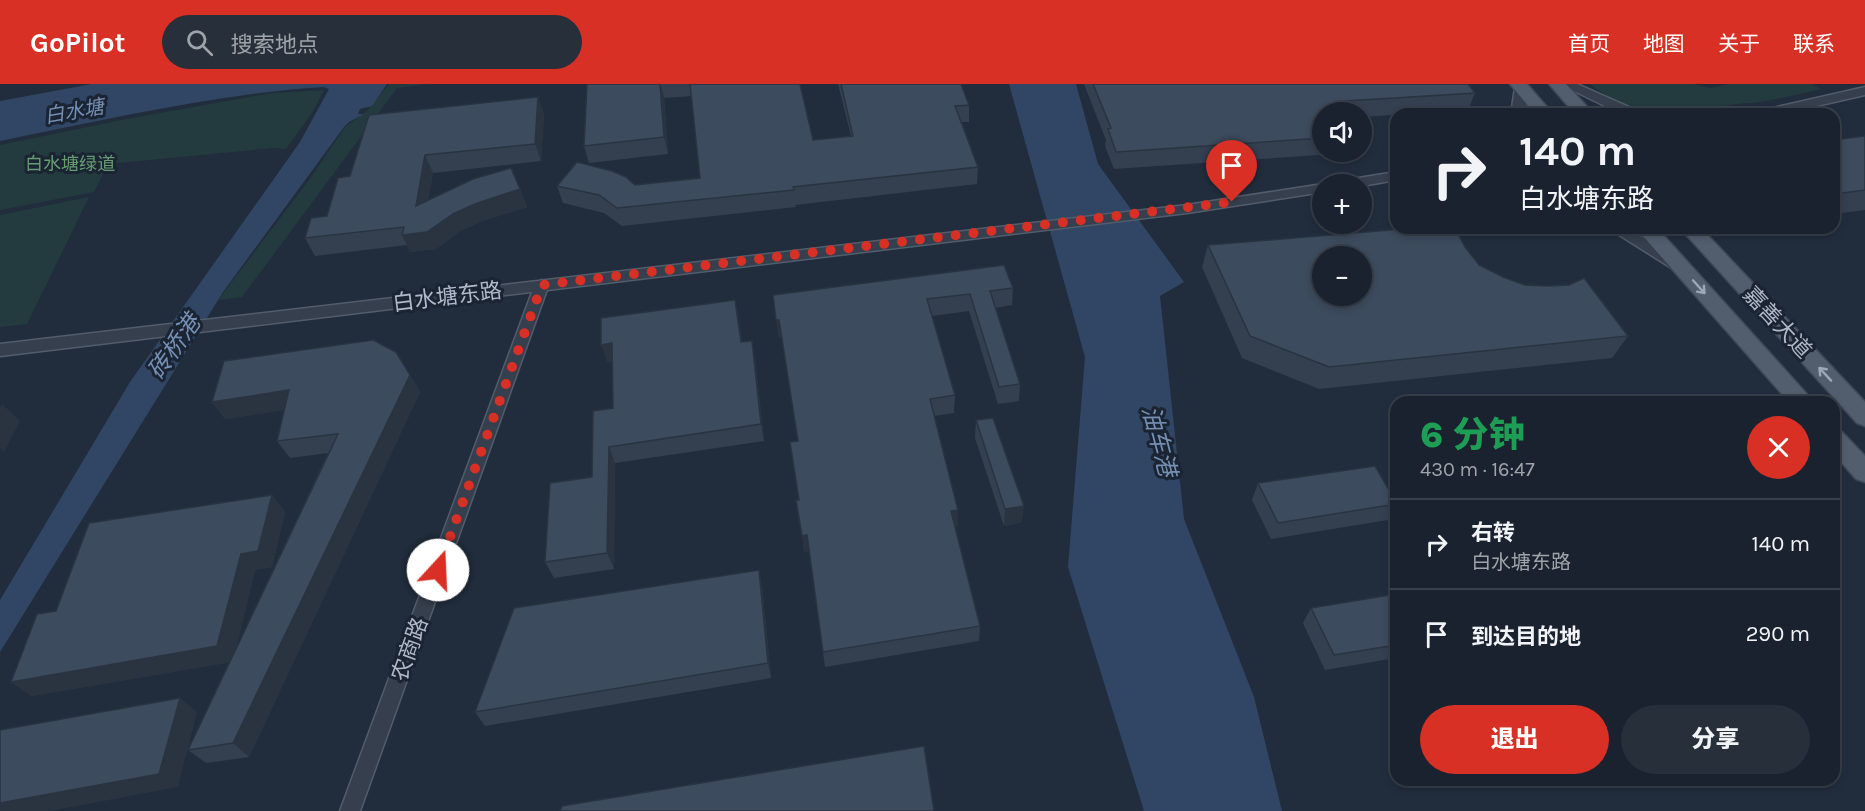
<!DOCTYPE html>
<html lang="zh">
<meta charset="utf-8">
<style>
body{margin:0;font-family:Karla,"Noto Sans SC",sans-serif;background:#262f3a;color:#f1f3f6;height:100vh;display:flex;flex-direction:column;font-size:22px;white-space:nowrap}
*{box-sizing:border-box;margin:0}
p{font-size:20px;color:#9fa4aa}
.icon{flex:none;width:33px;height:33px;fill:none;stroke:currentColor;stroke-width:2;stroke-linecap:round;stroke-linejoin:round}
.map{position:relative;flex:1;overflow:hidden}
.panel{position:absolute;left:1390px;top:312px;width:450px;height:390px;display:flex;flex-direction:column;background:#19222e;border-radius:18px;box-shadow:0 3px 9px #0003,0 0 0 2px #373f4a}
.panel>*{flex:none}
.banner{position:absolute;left:1390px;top:24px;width:450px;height:126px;border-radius:18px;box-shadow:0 3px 9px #0003,0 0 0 2px #373f4a;background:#19222e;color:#f1f3f6;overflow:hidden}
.fabs{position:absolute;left:1312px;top:18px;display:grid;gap:12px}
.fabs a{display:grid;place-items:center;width:60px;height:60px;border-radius:50%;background:#19222e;box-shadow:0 3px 9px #0003,0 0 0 2px #373f4a;font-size:30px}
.pin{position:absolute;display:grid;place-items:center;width:51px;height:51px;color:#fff;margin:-62px -26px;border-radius:50% 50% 50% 0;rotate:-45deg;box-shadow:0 0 6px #0007}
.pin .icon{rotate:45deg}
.me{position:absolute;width:66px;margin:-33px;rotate:20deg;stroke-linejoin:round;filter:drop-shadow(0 0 4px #0008)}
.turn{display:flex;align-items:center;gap:21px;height:126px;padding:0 30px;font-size:27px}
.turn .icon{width:78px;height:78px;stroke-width:2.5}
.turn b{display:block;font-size:42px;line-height:51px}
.round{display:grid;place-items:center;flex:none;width:63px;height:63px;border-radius:32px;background:#262f3a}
.overview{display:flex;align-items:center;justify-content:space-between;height:102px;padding:0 30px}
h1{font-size:36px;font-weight:800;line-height:45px;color:#1e9e55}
.cta{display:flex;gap:12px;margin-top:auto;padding:12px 30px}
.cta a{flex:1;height:69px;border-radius:36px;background:#d93025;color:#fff;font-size:24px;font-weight:800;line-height:69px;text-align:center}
.cta a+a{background:#262f3a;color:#f1f3f6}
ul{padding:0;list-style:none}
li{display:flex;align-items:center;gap:18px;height:90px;padding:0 30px;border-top:2px solid #373f4a}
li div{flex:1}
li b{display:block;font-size:22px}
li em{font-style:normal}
header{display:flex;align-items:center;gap:36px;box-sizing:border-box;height:84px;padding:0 30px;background:#d93025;color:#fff}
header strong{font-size:28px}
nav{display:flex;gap:33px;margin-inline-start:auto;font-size:21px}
.search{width:420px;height:54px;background:#262f3a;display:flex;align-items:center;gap:15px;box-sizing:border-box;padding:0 21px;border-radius:33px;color:#9fa4aa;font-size:22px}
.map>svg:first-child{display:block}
</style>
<header>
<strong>GoPilot</strong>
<div class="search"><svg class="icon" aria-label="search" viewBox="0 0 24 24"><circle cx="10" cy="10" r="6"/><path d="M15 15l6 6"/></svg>搜索地点</div>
<nav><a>首页</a><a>地图</a><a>关于</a><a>联系</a></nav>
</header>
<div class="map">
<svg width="1865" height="727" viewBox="0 0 1865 727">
<rect width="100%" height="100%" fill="#212d3d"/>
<path fill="#233b3e" d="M389,0H428L397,4L242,213L218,216L309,96L345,43L368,26Z
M1590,0H1694L1710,4L1729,0H1812L1821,5C1804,9 1788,13 1771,16C1758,19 1744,19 1730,21C1674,30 1639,38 1590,0Z
M324,6L312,29L286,65L273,64L108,80L94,108L0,126V61L127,35L272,9Z
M89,113L27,240L0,243V131Z"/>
<path fill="#314664" d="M92,0H387L372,22L360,25L358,30H364L349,38L344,43L223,208L0,568V516L130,298L300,58L329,5L323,3C216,10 105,36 0,57V17Z
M1009,0H1076L1098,80L1184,198L1160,212L1184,435L1254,613L1282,727H1144L1068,483L1085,273Z"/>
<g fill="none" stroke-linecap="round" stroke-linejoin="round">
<defs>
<path id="minor" d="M542,196L549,200L360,727H340L535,200Z"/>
<path id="tertiary" d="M1521,0L1527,4L1525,30H1511L1515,4Z
M1560,0H1577L1645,30L1619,29Z
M1865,3V11L1781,30H1757L1759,27Z
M1396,88V96L1362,102L1339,100L1346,96Z
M1323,100H1326H1323V108L1187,129L0,272V260L1187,121Z
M1608,144H1626L1683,177L1686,181L1683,185H1673Z"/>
<path id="primary" d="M1510,0H1527L1553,30H1535Z
M1549,0H1566L1594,30H1575Z
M1636,144H1657L1814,318H1789Z
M1680,144H1701L1865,318V342L1857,339Z
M1834,345L1842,348L1865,372V398L1856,395L1834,370Z"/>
</defs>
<use href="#minor" stroke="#535c6b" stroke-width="3"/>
<use href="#tertiary" stroke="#535c6b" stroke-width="3"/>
<use href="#primary" stroke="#3e4856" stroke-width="3"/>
<use href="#minor" fill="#353f4d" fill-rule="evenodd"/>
<use href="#tertiary" fill="#353f4d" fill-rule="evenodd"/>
<use href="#primary" fill="#525e6d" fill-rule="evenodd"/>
</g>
<path fill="#344050" d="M587,0H802H800L813,56L851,52L838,0H961L969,21V38H962L978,83L977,100L795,121L796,123L622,142L604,129L563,119L557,102L635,101L700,94L692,12L664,14L668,70L589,79L584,62Z
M1084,0H1468L1475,9L1468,26L1362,33V28H1323V68H1362V42L1368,51L1362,68L1114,85L1105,62L1106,56Z
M538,13L544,30L541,77L433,89L428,116L520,105L527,123L482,137L460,147L436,165L410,168L407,161L315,172L305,154L327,132L350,92Z
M1865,52V126L1834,130V56Z
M1208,161L1465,163L1479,181L1503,193L1628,252L1612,274L1319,305L1242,274L1202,183Z
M1013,204L1012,221L995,224L1020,300L1019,317L998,320L969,227L932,232L955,311L954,329L934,332L958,426V442L955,443L980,542L979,557L825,583L809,467L804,468L799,416L798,357L782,253L779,254L773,211Z
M735,216L742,258L755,274L764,357L615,379L614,485L554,494L545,478L592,393L613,324V277L607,278Z
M410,291L420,308L249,673L206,679L188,666L229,578L32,612L11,598L56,527L272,411L285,428L272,483L255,486L236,564L328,369L290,374L277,357L284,326L225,335L212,318Z
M976,336L1022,438L1004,442L975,354Z
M1258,399L1396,418V422L1388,436L1271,455L1252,416Z
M762,502L771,594L485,642L475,628Z
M1396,510V574L1325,586L1303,539L1311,524Z"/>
<path fill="#2a3441" d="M661,0L664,14L668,70L664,53Z
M538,13L544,30L541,77L535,60Z
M425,71L433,89L424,139L416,122Z
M520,105L527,123L482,137L460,147L436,165L410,168L402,151L475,120Z
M735,216L739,234L744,276L741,258Z
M776,236H779L782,253L779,254Z
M752,257L755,274L764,357L761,340Z
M612,259L618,276L607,278L601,261Z
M410,291L420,308L249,673L233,659Z
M289,306L301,324L225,335L212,318Z
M2,320L20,337L4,368L0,364V324Z
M609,363L615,379L614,485L607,469Z
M272,411L285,428L272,483L255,486L233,578L32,612L11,598L241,470Z
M1024,422L1022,438L1004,442L1005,425Z
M958,426V442L951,443V427Z
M807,451L810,467L804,468L802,452Z
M759,486L762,502L771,594L768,579Z
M180,614L197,628L178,703L50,727H0V719Z"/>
<path fill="#3c4b5d" stroke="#2a3441" stroke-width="1.5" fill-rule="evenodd" d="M587,0H660L664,53L584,62Z
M690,0H800L813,56L853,52L841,0H961L969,21L955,22L978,83L793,103L794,106L617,124L599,111L557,102L577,78L612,87L626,93L635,101L700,94Z
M1093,0H1468L1475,9L1346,17L1353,28H1323V54L1116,68L1108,45L1111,44Z
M538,13L535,60L425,71L416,122L473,95L511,84L520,105L475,120L453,130L427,148L402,151L404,143L305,154L311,134L327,132L338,94L350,92L369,31Z
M1362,42L1368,51H1362Z
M1865,52V106L1843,109L1834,103V56Z
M1414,144H1455L1465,163L1479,181L1503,193L1525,201L1548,202L1569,201L1584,194L1628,252L1329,283L1250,252L1208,161ZM1323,172H1362V212H1323Z
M1004,181L1013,204L990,207L1020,300L999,303L970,210L927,215L955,311L930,315L958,426L951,427L980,542L823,568L807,451L802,452L796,416H799L790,358L798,357L779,236H776L773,211Z
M735,216L741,258L752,257L761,340L609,363L607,469L545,478L550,399L592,393L593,327L613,324L612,259L601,261V234Z
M373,256L396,268L410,291L233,659L188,666L338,350L277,357L289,306L212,318L224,277Z
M993,334L1024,422L1005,425L976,336Z
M1375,382L1396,418V420L1278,439L1258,399Z
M272,411L258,467L241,470L217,562L11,598L37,530L56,527L89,439Z
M759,486L768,579L475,628L514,524Z
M1396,510V561L1334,571L1311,524Z
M180,614L159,690L0,719V646Z
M924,662L934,727H560L562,722Z"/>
<defs><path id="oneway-shaft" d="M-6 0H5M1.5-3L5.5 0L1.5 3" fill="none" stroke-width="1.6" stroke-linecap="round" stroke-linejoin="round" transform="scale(1.5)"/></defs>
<g stroke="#9da7b7">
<use href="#oneway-shaft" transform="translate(1699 203) rotate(48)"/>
<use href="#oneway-shaft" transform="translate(1825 290) rotate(-133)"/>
</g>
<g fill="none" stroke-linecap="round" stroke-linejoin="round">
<path stroke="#d93025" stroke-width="10" stroke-dasharray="0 18" d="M438,486L542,201L1232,118"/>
</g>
<g text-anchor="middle" stroke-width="6" stroke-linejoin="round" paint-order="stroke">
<g font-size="18" fill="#659c72" stroke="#1a2432">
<text x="70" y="86">白水塘绿道</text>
</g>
<g font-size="20" font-style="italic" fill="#758fb3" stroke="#1a2432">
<text transform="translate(74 27) rotate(-10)" y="7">白水塘</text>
</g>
<g font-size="22" fill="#b0b9c9" stroke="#1a2432">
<text transform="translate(447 212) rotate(-7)" y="8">白水塘东路</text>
<text transform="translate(1778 238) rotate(47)" y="8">嘉善大道</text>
<text transform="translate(409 565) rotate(-70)" y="8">农商路</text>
</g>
<g font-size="24" font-style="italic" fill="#758fb3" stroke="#1a2432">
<text transform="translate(174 263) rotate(-55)" y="8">砖桥港</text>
<text transform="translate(1159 357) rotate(75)" y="8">油车港</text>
</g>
</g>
</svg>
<div class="fabs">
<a><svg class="icon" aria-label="sound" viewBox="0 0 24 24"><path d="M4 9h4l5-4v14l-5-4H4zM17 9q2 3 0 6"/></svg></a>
<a>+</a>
<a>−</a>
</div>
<div class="pin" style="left:1232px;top:118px;background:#d93025"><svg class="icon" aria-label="arrive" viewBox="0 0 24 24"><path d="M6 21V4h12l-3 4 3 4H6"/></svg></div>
<svg class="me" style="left:438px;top:486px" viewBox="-20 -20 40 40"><circle r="19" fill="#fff"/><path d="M0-13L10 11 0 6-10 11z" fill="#d93025"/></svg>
<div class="banner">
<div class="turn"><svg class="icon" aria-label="right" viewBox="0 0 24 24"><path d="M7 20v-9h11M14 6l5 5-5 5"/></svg><div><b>140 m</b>白水塘东路</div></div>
</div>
<section class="panel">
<div class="overview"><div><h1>6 分钟</h1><p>430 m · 16:47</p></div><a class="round" style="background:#d93025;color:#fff"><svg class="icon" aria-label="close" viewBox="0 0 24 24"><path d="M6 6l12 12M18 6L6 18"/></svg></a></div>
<ul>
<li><svg class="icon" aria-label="right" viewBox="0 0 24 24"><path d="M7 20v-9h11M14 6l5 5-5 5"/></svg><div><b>右转</b><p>白水塘东路</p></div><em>140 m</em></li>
<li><svg class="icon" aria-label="arrive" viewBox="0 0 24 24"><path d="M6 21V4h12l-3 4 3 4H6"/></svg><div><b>到达目的地</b></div><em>290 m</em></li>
</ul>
<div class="cta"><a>退出</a><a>分享</a></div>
</section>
</div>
